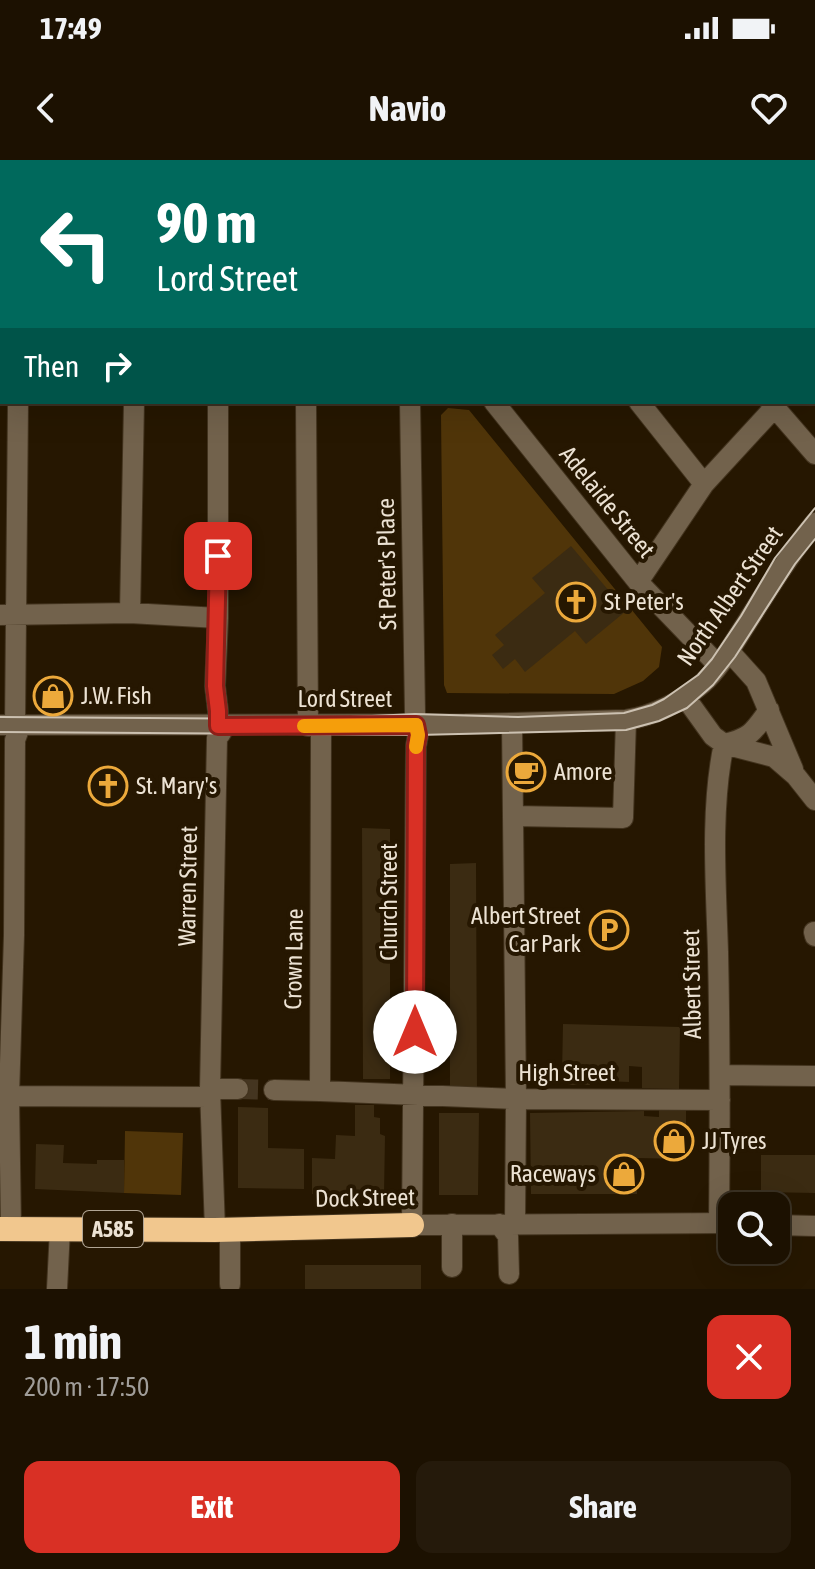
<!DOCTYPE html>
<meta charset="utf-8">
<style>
body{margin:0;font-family:"Asap Condensed",sans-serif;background:#251a0b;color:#f1f3f6;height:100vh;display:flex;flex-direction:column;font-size:30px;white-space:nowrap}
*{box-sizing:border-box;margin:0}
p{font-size:26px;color:#a09d99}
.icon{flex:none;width:44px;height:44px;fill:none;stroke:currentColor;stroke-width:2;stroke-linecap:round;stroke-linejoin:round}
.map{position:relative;height:1129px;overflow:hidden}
.details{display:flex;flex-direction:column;background:#1c1101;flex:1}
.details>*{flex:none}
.banner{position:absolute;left:0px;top:0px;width:816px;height:244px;box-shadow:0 8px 32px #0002,0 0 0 2px #3a3123;background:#00695c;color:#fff;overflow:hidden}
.tools{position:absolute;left:718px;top:1032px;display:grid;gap:16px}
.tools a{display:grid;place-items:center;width:72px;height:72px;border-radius:16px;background:#1c1101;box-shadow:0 8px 32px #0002,0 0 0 2px #3a3123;font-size:40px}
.pin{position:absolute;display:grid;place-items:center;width:68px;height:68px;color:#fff;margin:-34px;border-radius:16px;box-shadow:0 4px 12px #0006}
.me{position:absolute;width:88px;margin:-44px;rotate:0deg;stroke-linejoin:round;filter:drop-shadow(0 0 6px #0008)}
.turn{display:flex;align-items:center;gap:28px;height:168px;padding:0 24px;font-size:36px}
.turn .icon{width:104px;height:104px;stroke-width:2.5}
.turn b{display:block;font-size:56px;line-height:68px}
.then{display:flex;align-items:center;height:76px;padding:0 24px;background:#0003;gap:16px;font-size:30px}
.round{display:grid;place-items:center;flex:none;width:84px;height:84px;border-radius:16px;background:#251a0b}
.overview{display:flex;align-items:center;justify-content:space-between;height:136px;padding:0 24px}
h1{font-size:48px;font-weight:700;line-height:60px}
.cta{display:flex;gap:16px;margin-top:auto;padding:16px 24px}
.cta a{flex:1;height:92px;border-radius:16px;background:#d93025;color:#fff;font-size:32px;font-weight:700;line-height:92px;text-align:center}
.cta a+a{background:#251a0b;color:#f1f3f6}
.status{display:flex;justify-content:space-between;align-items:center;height:56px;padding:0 40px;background:#1c1101;direction:ltr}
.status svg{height:22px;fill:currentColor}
header{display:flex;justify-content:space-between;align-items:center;height:104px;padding:0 24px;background:#1c1101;font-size:36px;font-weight:700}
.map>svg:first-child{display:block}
</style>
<div class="status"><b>17:49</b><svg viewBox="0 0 49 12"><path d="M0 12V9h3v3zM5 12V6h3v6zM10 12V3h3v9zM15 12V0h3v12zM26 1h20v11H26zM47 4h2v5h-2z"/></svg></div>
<header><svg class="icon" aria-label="back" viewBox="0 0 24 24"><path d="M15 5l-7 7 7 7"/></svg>Navio<svg class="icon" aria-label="heart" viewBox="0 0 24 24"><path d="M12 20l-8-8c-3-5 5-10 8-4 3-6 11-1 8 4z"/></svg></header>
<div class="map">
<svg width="815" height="1129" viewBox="0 0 815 1129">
<rect width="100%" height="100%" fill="#261701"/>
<path fill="#503509" d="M448,248L469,250L662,487L659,507L643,521L614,534L447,533L444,525L441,255Z
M125,971L183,973L181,1035L124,1033Z"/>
<path fill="#3b2b12" d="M571,386L626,451L586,484L575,471L525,512L515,499L503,509L492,495L504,485L495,475L545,433L532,418Z
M362,668L390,669V919H363Z
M476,703L477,929H450V704Z
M563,864L680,867L679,929L642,928V907L629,906V922L604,921L605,906H591L590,925H568V915L562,914Z
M355,945H374V957L380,958V974L385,976L384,1035L312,1034V998L335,999L336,975L355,976Z
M238,947L268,948V988L304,989V1029L238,1028Z
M659,950H686V999L637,998V1034H531L530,953L644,951V956L659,957Z
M439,953H479L478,1035H439Z
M36,984L64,985L63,1003L97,1004V1000H124V1033L35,1029Z
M761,995H815V1033L761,1032Z
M305,1105H421V1129H305Z"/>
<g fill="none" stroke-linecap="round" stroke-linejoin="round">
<path stroke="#443520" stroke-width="20" stroke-dasharray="20 10" stroke-linecap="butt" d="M238,929L274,930"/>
<defs>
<path id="minor" d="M218,0V2
M295,0L297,2
M494,0L496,2
M579,0L580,2
M20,2V0
M138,2V0
M317,2L320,0
M700,2L701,0
M814,28L815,27
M814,102L815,101
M814,190L815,189
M306,242L308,566
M410,242L415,554L418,575L416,586L412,1065L732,1063
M494,242L638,422L718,505
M639,242L704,324
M770,242L815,294
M638,422L704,324L774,248
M130,453L134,242
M0,455L130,453L218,458
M729,491L756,521L793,609
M685,537L713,576L724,584L774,597L796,616L815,640
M512,563L516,939L515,1064
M0,565L465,564L626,560C653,556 681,542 702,524C720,508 733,484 746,464C768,429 789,395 815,363
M317,566L321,574L320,931L516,939L720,940
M724,584C751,578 754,571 769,550
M514,656L623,658L626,560
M814,772L815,776
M721,915L815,916
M210,929H238
M274,930L320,931
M0,936L211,937
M719,1063C720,972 720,883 718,792C716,727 710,648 724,584
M499,1064L508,1076L509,1114
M776,1065L815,1066
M11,1069L9,936L14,775L15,580L18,572L15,566L18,242
M215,1070L210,929L217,578L221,573L218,566V551L215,526L218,458V242
M452,1107V1064
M230,1124V1070
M57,1129L60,1069"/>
<path id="highway" d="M0,1069L215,1070L412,1065"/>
</defs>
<use href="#minor" stroke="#42331e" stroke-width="22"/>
<use href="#highway" stroke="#42331e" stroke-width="26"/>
<use href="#minor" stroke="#72624c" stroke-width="20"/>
<use href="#highway" stroke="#f1c78e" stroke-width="24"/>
<path stroke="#ccc1b1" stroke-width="2" d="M0,557L307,559L415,554L518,557L624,553L652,545L664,539L698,515L712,499L741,456L775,398L815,348
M0,572L418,575L626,570L659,561L687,548L713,525L735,497L795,404L815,379"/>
</g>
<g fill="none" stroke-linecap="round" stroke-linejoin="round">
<defs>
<path id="route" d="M218,396L215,526L218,551V566L416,565L418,575L416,586L415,872"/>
</defs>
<use href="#route" stroke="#8d1f18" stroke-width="20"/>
<use href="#route" stroke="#d93025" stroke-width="14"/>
<path stroke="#f59e0b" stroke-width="14" d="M304,566L416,565L418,575L416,587"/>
</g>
<defs>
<symbol id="church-ring" viewBox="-11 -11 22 22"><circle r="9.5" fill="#261701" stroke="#eca93b" stroke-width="1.5"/><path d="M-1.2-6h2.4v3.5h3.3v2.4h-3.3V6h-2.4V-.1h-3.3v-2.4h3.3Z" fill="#eca93b"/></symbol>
<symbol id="shop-ring" viewBox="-11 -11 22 22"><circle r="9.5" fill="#261701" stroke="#eca93b" stroke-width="1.5"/><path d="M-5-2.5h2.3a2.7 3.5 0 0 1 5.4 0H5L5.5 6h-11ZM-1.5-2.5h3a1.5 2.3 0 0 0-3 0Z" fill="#eca93b"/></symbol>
<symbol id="cafe-ring" viewBox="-11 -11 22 22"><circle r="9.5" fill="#261701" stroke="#eca93b" stroke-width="1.5"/><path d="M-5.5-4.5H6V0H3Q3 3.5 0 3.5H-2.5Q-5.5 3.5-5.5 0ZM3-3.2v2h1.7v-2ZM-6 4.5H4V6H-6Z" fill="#eca93b"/></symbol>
<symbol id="parking-ring" viewBox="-11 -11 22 22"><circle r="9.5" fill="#261701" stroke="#eca93b" stroke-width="1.5"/><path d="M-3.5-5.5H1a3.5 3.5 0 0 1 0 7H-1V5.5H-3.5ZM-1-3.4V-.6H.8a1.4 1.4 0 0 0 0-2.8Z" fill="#eca93b"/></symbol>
</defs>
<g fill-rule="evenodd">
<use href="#church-ring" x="554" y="420" width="44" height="44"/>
<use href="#shop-ring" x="31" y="514" width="44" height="44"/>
<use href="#cafe-ring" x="504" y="590" width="44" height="44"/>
<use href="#church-ring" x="86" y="604" width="44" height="44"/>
<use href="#parking-ring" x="587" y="748" width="44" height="44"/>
<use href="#shop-ring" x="652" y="959" width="44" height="44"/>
<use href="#shop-ring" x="602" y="992" width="44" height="44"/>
</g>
<g text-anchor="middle" stroke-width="8" stroke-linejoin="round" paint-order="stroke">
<rect fill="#261701" stroke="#b1a594" stroke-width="2" x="83" y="1051" width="60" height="36" rx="6"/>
<g font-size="22" font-weight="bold" fill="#ece2d3">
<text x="113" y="1077">A585</text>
</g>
<g font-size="24" fill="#ece2d3" stroke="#261701">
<text transform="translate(607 342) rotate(51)" y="8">Adelaide Street</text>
<text transform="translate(387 404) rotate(-91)" y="8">St Peter's Place</text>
<text transform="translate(730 436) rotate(-55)" y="8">North Albert Street</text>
<text x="345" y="547">Lord Street</text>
<text transform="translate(188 726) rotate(-89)" y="8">Warren Street</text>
<text transform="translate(389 742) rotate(-90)" y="8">Church Street</text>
<text transform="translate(294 799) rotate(-89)" y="8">Crown Lane</text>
<text transform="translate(692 824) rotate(-91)" y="8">Albert Street</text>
<text x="567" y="921">High Street</text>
<text transform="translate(365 1038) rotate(-1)" y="8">Dock Street</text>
</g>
<g font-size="24" fill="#ece2d3" stroke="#261701" text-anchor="start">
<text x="604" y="450">St Peter's</text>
<text x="81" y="544">J.W. Fish</text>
<text x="554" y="620">Amore</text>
<text x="136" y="634">St. Mary's</text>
<text x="581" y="764" text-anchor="end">Albert Street<tspan x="581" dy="28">Car Park</tspan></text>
<text x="702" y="989">JJ Tyres</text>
<text x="596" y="1022" text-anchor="end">Raceways</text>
</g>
</g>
</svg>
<div class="tools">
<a><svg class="icon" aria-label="search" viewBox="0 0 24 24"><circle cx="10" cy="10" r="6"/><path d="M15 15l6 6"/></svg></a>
</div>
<div class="pin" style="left:218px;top:396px;background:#d93025"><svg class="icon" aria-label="arrive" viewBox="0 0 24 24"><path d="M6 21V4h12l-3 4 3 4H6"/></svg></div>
<svg class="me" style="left:415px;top:872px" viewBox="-20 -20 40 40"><circle r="19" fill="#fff"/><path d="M0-13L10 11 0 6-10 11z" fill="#d93025"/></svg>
<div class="banner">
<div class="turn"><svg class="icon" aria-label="left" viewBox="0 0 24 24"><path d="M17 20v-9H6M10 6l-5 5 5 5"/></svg><div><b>90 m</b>Lord Street</div></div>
<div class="then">Then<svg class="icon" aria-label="right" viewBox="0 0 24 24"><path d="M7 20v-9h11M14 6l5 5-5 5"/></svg></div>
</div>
</div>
<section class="details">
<div class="overview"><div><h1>1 min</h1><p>200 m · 17:50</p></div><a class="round" style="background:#d93025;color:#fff"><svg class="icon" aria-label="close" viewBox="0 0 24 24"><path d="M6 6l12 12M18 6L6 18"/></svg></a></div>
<div class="cta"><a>Exit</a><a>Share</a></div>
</section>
